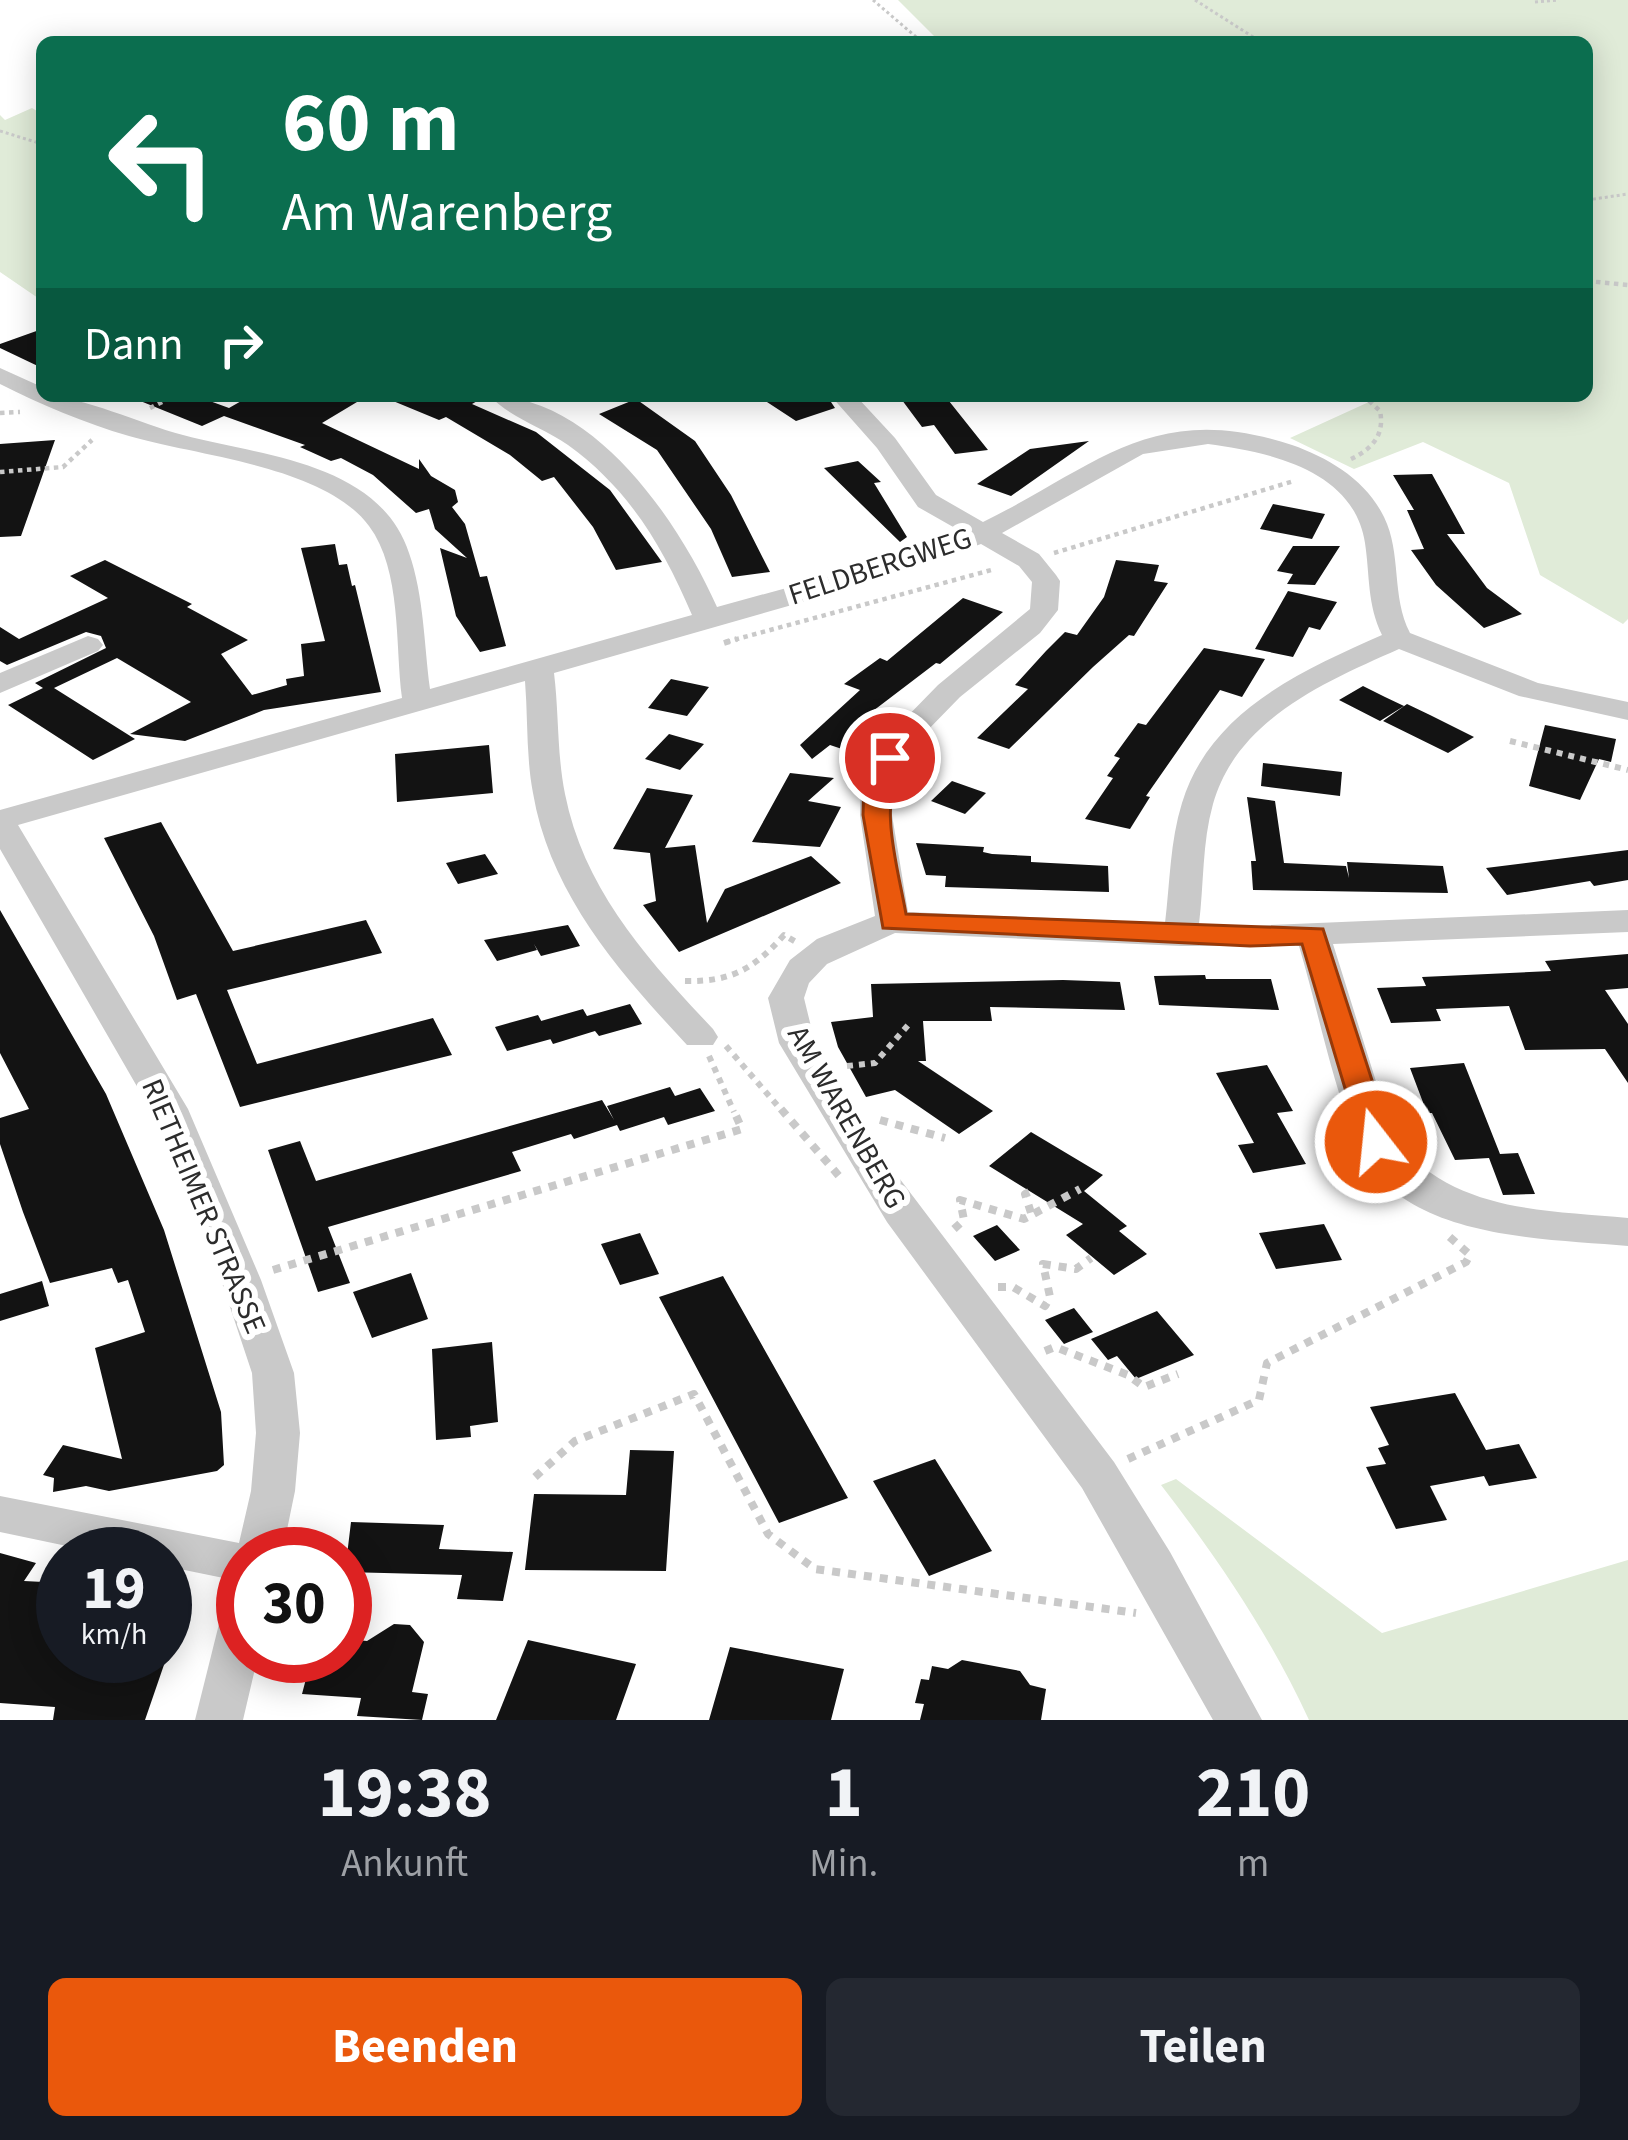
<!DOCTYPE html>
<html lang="de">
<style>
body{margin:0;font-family:"Source Sans 3",sans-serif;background:#242831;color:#f1f3f6;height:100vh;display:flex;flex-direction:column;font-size:45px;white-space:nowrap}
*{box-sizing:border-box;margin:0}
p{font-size:39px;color:#9ea1a6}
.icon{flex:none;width:66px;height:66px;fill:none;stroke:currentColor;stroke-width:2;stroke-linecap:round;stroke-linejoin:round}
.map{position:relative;height:1720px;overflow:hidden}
.panel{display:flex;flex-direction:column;background:#171b24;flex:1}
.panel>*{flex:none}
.guide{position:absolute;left:36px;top:36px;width:1557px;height:366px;border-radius:18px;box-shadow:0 6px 30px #0003;background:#0b6e4f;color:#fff;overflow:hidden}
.speed{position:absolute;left:36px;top:1527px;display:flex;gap:24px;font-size:60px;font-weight:700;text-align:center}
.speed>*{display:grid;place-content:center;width:156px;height:156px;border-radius:50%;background:#171b24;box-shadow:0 6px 30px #0003;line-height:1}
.speed small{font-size:30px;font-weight:400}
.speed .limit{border:18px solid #d22;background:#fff;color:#111}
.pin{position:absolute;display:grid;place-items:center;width:102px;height:102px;color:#fff;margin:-51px;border:6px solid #fff;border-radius:50%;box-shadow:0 3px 12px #0007}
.me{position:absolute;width:132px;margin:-66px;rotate:344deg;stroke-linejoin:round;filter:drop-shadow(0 0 9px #0008)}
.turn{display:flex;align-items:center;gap:42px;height:252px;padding:0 48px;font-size:54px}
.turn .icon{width:156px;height:156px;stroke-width:2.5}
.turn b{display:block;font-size:84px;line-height:102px}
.then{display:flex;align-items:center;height:114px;padding:0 48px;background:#0003;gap:24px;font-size:45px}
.eta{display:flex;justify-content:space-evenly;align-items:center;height:204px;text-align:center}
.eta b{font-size:72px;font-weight:700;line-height:84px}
.button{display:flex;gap:24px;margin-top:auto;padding:24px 48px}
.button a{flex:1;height:138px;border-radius:18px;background:#ea580c;color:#fff;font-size:48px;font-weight:700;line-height:138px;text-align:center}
.button a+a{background:#242831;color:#f1f3f6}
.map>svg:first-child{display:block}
</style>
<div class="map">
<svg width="1628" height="1720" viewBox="0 0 1628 1720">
<rect width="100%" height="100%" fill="#fff"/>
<path fill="#e0ebd8" d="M898,0H1628V619L1623,624L1540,575L1509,483L1423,442L1354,469L1290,438L1382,396H1587V42H940Z
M32,108L42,114V296L38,298L0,272V115L5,120Z
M1176,1479L1382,1633L1628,1560V1720H1309C1269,1634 1219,1560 1161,1485Z"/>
<path fill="#131313" d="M42,329V368L0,348V344Z
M128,396H196L229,408L250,396H367L322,423L419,469V459L431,476L455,490L458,502L452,507L465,524L480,577L487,576L506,646L480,652L456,616L440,548L467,558L435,529L429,509L416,513L373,475L341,458L331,461L300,447L305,445L224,416L202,426Z
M381,396H486L472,404L536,432L610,490L662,562L616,570L593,527L554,477L542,481L510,455L446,417L439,420Z
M758,396H827L835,408L796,421Z
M899,396H945L988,450L955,454L934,425L922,427Z
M636,399L695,441L731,495L770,572L732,577L711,529L657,450L599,414Z
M55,440L21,536L0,537V444Z
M1089,441L1011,496L977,484L1030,449Z
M858,461L881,482L874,483L907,537L900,542L824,468Z
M1432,474L1465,534H1447L1487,588L1522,614L1484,628L1436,585L1411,550L1424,549L1407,510H1414L1393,475Z
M1273,504L1325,514L1312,539L1260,529Z
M335,544L339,565L347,564L352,586L355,585L381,692L264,710L185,741L130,734L191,702L117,658L54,688L135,739L93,760L8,705L43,688L35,683L106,648L101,636L86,632L7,665L0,661V627L19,639L108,598L70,576L105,560L192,604L187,607L248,640L221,654L252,695L287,685L286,679L304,676L301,644L325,641L301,548Z
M1293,546H1340L1315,585L1287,584L1293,574L1277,571Z
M1116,560L1159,565L1154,581L1168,583L1134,636L1129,635L1093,667L1009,749L977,738L1028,689L1015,685L1046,651L1065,632L1077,635L1104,597Z
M1288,591L1337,602L1320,630L1309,627L1293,657L1255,649Z
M963,598L1003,612L940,664L936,663L869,714L882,718L848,751L830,745L812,759L800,745L860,690L844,684L880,658L887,661Z
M1204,648L1265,659L1242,697L1220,690L1146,796L1150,797L1130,829L1085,819L1113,778L1107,776L1120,758L1114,756L1138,723L1146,725Z
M671,679L709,687L687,716L648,708Z
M1363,686L1385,697L1404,706L1380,721L1339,700Z
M1407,704L1430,715L1474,737L1448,753L1383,721Z
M1545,725L1616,739L1611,762L1599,759L1580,800L1529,786Z
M669,734L704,744L680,770L645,759Z
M489,745L493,793L397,802L395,754Z
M1263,763L1342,772L1340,796L1261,786Z
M790,773L834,778L808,801L841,807L820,847L752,842Z
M952,781L986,793L965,814L931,801Z
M647,788L693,795L665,848L695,845L707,923L725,889L811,856L841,883L679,952L643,905L656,901L650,853L613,849Z
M1247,797L1275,801L1284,863L1346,866L1349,878L1347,862L1443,866L1448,893L1253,890L1251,861H1256Z
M161,822L233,951L366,920L382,953L227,990L257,1064L433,1018L452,1055L240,1107L196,994L177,1000L154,936L104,838Z
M916,843L984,847L983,852L992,854L1031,856V862L1108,866L1109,892L945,887L946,876L926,875Z
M1628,850V880L1594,886L1590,881L1507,895L1486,868Z
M485,854L498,874L458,884L446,863Z
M0,910L106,1094L164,1230L221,1412L224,1465L217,1471L109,1491L86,1486L53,1492L54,1478L43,1475L63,1445L122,1459L95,1348L145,1332L128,1280L118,1283L112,1268L50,1283L23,1212L0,1144V1118L29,1109L0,1053Z
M568,925L580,946L541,956L534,944L537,950L497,961L484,940Z
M1628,954V988L1605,990L1628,1024V1083L1605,1049L1525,1050L1509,1006L1436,1009L1441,1021L1391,1023L1377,988L1426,986L1422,977L1551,971L1545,961Z
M1205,975L1206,979H1271L1279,1010L1159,1005L1154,976Z
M1063,980L1120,982L1125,1010L990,1007L992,1021H923L926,1061H918L993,1111L959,1134L895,1090L866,1097L838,1047L831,1022L873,1017L871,984Z
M630,1004L642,1024L599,1036L595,1031L553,1044L541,1021L583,1009L587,1016Z
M538,1015L551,1039L507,1051L495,1027Z
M1464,1063L1500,1154L1518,1153L1535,1194L1503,1195L1489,1158L1455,1160L1432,1113H1427L1410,1068Z
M1267,1065L1293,1111L1277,1113L1306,1164L1253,1173L1238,1145L1254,1143L1216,1073Z
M670,1087L675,1096L700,1088L715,1111L668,1125L664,1117L620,1131L617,1125L574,1139L571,1134L512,1152L521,1171L328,1227L350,1283L318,1292L268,1150L300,1141L316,1181L602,1100L614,1120L607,1106Z
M1031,1132L1103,1175L1084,1191L1127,1226L1119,1231L1147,1254L1114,1275L1066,1235L1083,1224L989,1166Z
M1324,1224L1342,1260L1276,1269L1259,1233Z
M997,1225L1020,1250L995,1261L973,1236Z
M640,1233L659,1274L620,1285L601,1244Z
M411,1273L428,1319L372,1338L353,1292Z
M723,1276L848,1498L779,1523L659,1297Z
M42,1281L49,1306L0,1321V1294Z
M1074,1308L1093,1332L1064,1344L1045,1320Z
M1157,1311L1194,1355L1136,1379L1117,1356L1108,1360L1091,1339Z
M492,1342L498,1422L470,1426L471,1437L436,1440L432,1349Z
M1455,1393L1486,1450L1519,1444L1537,1478L1489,1486L1484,1476L1430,1486L1447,1520L1396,1529L1366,1467L1386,1464L1378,1448L1389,1445L1370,1407Z
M630,1450L674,1451L666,1571L525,1570L534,1494L626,1495Z
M935,1459L992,1551L929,1576L873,1481Z
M351,1522L444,1525L439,1549L513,1552L503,1601L457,1599L462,1575L345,1572Z
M0,1553L36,1563L24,1581L63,1583V1656H167L145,1720H53L55,1707L0,1703Z
M394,1624L410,1625L424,1642L412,1692L428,1694L422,1720L357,1716L361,1698L302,1694L312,1656H345V1639L367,1641Z
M528,1640L636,1664L616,1720H496Z
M730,1647L844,1669L831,1720H709Z
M962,1660L1020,1671L1030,1685L1046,1689L1041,1720H920L924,1704L915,1703L921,1679L929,1680L932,1666L948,1669Z"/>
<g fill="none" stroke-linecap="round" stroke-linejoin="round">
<path stroke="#c9c9c9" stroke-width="3" stroke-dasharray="3 3" stroke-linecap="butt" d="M873,0L922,42
M1195,0L1261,42
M1535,2L1559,0
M0,131L42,144
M1587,200L1628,194"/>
<path stroke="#c9c9c9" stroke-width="4.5" stroke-dasharray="4.5 4.5" stroke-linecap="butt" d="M1587,281L1628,285
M150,408L174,396
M0,413L20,412
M1351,459C1372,449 1385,435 1380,411L1364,396
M0,472L63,467L92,440
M1054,553L1294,481
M726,642L995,569"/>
<path stroke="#c9c9c9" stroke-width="6" stroke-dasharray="6 6" stroke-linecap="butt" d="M724,643L737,639
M1510,741L1628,770
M685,981C731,982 754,969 784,935L796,942
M726,1046L783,1112
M709,1056L734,1112
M847,1066L875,1063L909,1024"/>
<path stroke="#c9c9c9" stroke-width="8" stroke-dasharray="8 8" stroke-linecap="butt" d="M781,1109L839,1176
M880,1120L945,1138
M1029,1192L1025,1194L1032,1216
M954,1229L964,1220L960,1200L1024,1219L1080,1189
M273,1270L742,1129L733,1109
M998,1287H1013L1045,1306L1050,1297L1043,1264L1076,1269L1091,1258
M1045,1351L1055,1347L1128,1375L1144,1387L1178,1374
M1128,1459L1259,1400L1267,1363L1466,1262L1470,1255L1444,1232
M535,1477L575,1441L694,1394L768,1534L815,1569L1136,1613"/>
<path fill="#c9c9c9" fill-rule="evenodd" d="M0,368L42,387V396C84,396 140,424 183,435C262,456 379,462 409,553C424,596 424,644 430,689L692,615C663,547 629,489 568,445C544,428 509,417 490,396C595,396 679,522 717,607L863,567L962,532L918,507L877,448L831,396H856L895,438L936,495L983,522C1097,466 1153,399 1292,445C1329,458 1366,480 1384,517C1402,554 1391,596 1410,633L1538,683L1628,702V720L1519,696L1399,649C1325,682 1237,719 1213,804C1202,843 1204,884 1199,924L1249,926L1628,910V932L1333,944L1394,1139C1454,1212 1541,1210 1628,1218V1246C1541,1238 1396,1240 1356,1141C1331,1079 1318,1010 1299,946H1181L895,933L827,964L809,983L804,998L815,1043L884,1158L1114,1462L1170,1552L1262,1720H1213L1082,1488L887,1222L779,1043L768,998L790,960L817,939L875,916L860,815L861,783L899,725L938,685L1030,609L1032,582L1019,566L981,544L883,579L554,673C559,713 557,755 565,794C584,890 648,960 713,1029L718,1037L713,1045H687C620,973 550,894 533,793C526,757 528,718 525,681L18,825L188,1109L261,1280L294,1373L300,1433L295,1491L282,1554H243V1582L165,1566V1554H105L0,1532V1496L239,1543L251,1491L256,1433L252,1373L221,1280L150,1109L0,849V810L402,698C395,646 402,570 369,526C325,466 197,456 129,436C84,423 42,405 0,384ZM1208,444C1269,452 1354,470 1365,543C1370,576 1367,604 1382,635C1301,671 1210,711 1182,803C1170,841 1170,883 1165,923L908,912L892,815L893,783L922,736L960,697L1040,633L1058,610L1060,581L1056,575L1039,554L1002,533L1143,454Z
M88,636L98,639L103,645L98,651L0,693V673Z
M243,1600V1656H258L243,1720H195L220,1620L226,1606Z"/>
</g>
<path fill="#ea580c" stroke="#983908" stroke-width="3" d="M890,751L902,758C878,806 897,863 906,914L1323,929L1392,1142L1388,1150H1365L1361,1142L1302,944L1250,946L883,928L863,815L864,783L880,753Z"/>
<g text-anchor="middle" stroke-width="12" stroke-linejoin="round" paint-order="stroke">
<g font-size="30" fill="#2c2c2c" stroke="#fff">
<text transform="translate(880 566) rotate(-18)" y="10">FELDBERGWEG</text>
<text transform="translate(847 1117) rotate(60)" y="10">AM WARENBERG</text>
<text transform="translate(204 1206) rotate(67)" y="10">RIETHEIMER STRASSE</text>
</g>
</g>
</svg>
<div class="speed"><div>19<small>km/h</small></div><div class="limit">30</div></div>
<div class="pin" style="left:890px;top:758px;background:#d93025"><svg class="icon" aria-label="arrive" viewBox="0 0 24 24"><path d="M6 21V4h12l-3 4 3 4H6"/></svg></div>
<svg class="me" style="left:1376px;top:1142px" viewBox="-20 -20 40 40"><circle r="17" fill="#ea580c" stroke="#fff" stroke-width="3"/><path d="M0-11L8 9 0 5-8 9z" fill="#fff"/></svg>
<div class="guide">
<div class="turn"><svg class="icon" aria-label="left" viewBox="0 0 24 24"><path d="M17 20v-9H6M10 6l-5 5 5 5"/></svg><div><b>60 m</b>Am Warenberg</div></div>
<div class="then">Dann<svg class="icon" aria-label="right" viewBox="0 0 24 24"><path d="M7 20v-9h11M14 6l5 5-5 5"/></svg></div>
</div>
</div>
<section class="panel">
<div class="eta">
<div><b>19:38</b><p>Ankunft</p></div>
<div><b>1</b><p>Min.</p></div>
<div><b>210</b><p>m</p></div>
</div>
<div class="button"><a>Beenden</a><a>Teilen</a></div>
</section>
